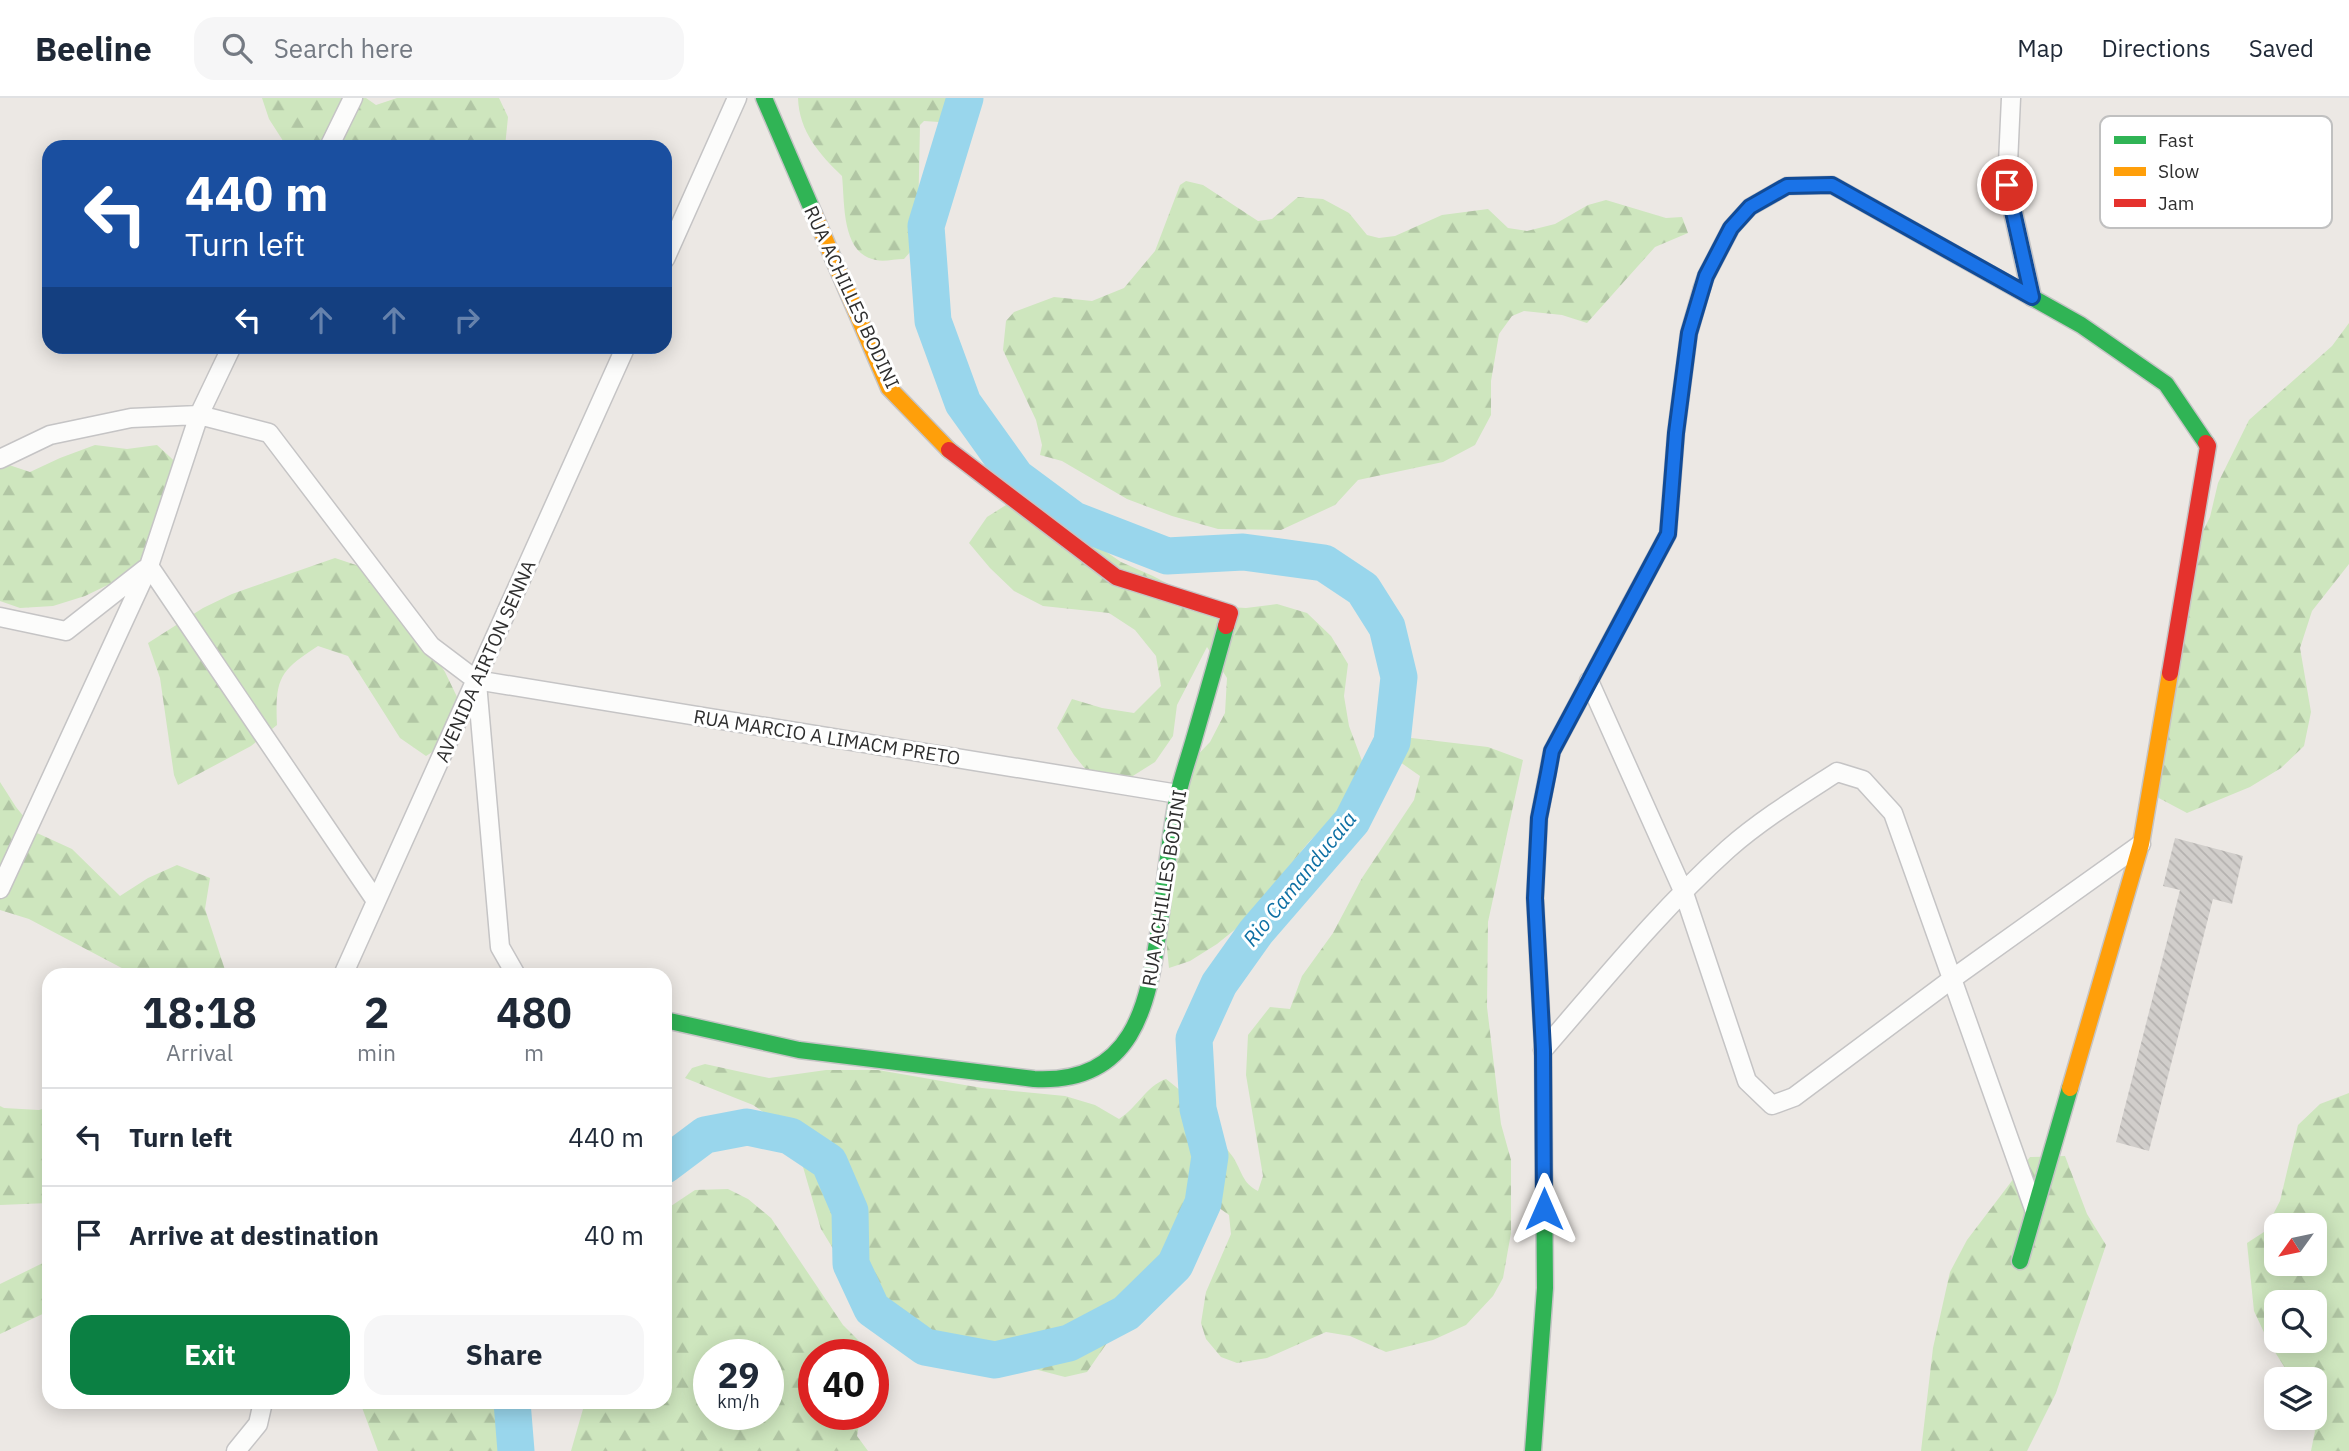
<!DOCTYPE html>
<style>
body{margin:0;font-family:"IBM Plex Sans",sans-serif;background:#f6f6f7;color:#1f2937;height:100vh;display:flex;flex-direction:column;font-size:26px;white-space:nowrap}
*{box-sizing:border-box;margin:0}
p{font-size:23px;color:#747a83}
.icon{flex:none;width:38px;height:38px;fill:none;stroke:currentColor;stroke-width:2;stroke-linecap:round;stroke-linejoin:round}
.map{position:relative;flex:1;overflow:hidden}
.sheet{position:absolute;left:42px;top:870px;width:630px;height:441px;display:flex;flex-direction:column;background:#fff;border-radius:21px;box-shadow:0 4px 18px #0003}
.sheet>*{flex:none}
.top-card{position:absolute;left:42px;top:42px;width:630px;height:214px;border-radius:21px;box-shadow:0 4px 18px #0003;background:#1a4fa0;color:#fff;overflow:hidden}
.needle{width:46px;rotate:237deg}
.controls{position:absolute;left:2264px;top:1115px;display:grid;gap:14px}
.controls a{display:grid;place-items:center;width:63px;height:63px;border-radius:14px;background:#fff;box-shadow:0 4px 18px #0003;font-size:35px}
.speed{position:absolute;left:693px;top:1241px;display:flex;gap:14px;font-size:35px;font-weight:700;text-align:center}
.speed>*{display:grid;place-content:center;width:91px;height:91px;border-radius:50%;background:#fff;box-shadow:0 4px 18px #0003;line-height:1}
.speed small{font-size:18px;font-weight:400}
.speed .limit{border:10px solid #d22;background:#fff;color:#111}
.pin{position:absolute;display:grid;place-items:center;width:60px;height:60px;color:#fff;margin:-30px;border:4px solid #fff;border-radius:50%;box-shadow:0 2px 7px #0007}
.me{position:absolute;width:77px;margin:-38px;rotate:0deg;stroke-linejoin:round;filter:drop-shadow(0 0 5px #0008)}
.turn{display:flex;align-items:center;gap:24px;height:147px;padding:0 28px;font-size:32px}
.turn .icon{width:91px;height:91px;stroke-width:2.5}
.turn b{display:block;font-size:49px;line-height:60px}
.lanes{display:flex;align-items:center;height:66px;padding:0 28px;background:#0003;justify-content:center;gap:35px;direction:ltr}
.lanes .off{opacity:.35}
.eta{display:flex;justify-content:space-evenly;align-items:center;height:119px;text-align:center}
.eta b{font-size:42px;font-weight:700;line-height:49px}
.primary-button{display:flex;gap:14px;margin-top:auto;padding:14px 28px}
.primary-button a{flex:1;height:80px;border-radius:21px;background:#0b8043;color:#fff;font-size:28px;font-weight:700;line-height:80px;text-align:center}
.primary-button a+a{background:#f6f6f7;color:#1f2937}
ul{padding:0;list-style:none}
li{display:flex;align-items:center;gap:21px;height:98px;padding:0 28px;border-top:2px solid #e0e1e3}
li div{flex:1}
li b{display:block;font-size:26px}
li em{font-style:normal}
header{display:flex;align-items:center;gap:42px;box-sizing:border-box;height:98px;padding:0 35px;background:#fff;border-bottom:2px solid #e0e1e3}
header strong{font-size:33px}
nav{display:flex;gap:38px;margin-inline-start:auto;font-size:24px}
.search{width:490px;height:63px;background:#f6f6f7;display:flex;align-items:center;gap:18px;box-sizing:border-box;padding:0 24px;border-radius:21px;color:#747a83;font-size:26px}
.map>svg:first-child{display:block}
</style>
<header>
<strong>Beeline</strong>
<div class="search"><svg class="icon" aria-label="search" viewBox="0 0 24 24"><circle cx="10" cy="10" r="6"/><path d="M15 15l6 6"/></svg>Search here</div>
<nav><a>Map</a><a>Directions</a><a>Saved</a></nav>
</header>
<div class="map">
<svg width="2349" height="1353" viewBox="0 0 2349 1353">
<defs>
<pattern id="forest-firs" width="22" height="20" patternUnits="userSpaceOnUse" patternTransform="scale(1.75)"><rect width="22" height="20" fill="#cee6be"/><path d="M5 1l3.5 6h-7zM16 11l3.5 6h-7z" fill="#b1c6a4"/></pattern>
<pattern id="building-back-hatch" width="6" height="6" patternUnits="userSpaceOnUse" patternTransform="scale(1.75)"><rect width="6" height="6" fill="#d1cecb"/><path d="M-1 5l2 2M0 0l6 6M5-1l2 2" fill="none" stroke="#b4b1af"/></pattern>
</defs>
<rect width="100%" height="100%" fill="#ece8e4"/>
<path fill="url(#forest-firs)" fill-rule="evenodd" d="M262,0H366L376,7L397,0H499L508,19L505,49H287L269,21Z
M798,0H959L939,24L924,23L920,27L918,124L911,153L904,161C895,161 884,164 876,162C841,156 845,105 842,78C819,56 799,33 798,0Z
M1186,83L1203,87L1258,123L1272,121L1298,99L1323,101L1349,115L1367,137L1379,140L1395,138L1442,117L1488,111L1508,130L1527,133L1555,126L1588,107L1606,102L1666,120L1682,119L1688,135L1655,149L1587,225L1562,217L1524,213L1512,218L1499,236L1491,283V317L1475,347L1443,364L1358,382L1335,407L1281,432L1218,431L1172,418L1127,401L1062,363L1040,357L1042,347L1036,322L1003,252L1006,223L1014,214L1054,199L1092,203L1124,190L1155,153L1180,87Z
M2349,225V466L2312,513L2300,550L2311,614L2304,648L2281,670L2250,689L2187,715L2155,698L2194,451L2210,419L2218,385L2249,322L2332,248Z
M95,347L127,351L157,347L182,370L143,461L114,484L85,498L53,508L20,510L0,503V364L30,374L60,360Z
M1014,402L1046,406L1070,429L1121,464L1153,478L1211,508L1246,510L1277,506L1307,515L1331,538L1348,566L1344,598L1349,628L1362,663L1354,697L1308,745L1243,825L1217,846L1190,863L1169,870L1164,822L1187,668L1210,644L1225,615L1227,580L1207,549L1177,607L1173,638L1155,664L1128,681L1095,683L1074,657L1057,630L1072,601L1102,610L1134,615L1161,588L1156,558L1135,532L1109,515L1043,508L1014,493L990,470L969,445L987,419Z
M335,460L365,470L427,546L445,574L459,603L457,638L426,658L400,640L348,558L318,548C279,573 275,581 277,627L251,648L178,687L174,677L160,580L148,545L203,510L232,496Z
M1403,639L1488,649L1523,662L1488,824L1487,909L1501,1026L1511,1062V1135L1503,1180L1493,1198L1466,1227L1433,1242L1386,1254L1350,1238L1326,1234L1267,1260L1237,1265L1221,1259L1206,1241L1201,1225L1206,1194L1231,1136L1229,1117L1215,1107L1189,1126L1087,1274L1065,1279L966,1253L891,1207L843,1167L821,1131L799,1055L782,1027L753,1007L685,980L692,970L705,966L769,980L826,972H878L982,990L1065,998L1095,1007L1119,1021C1139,1008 1145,989 1166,981C1194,1001 1213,1032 1233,1059C1242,1073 1242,1085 1258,1093L1263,1078L1246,977L1248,937L1270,909L1290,911L1302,878L1333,835L1362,780L1414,702L1420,678L1400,664L1397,644Z
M0,684L16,709L37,735L72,751L120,798L148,780L177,767L210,780L205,811L226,875L225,877H135L29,821L0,812Z
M2349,995V1353H2311L2315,1333L2311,1320H2315V1281H2292L2268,1243L2254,1213L2247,1145L2264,1134L2280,1103L2298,1027L2320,1006ZM2277,1127H2315V1166H2277ZM2277,1204H2315V1242H2277Z
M0,1008L4,1010L39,1012L49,1009V1105L0,1107Z
M2065,1058L2087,1116L2106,1147L2056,1295L2027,1353H1921L1933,1250L1950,1174L1967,1142L2030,1059Z
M728,1091L748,1101L771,1120L843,1227L866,1250L868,1256H814V1316H861L857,1338L868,1353H571L585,1304H665V1112L695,1092ZM709,1256H768V1316H709Z
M49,1162V1213L0,1236V1186Z
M360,1304H508L505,1353H378Z"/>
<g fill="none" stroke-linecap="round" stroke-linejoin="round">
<path stroke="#99d6ec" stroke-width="37" d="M665,1067L705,1037L747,1029L790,1038L829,1064L850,1113L851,1166L872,1211L925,1249L995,1262L1069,1245L1126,1215L1175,1167L1203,1105L1210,1058L1198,1011L1194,941L1219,886L1256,834L1352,723L1392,644L1399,579L1387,529L1363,491L1324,465L1243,454L1167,458L1074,422L1016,379L963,305L933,223L926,128L965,0
M512,1304L516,1353"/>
</g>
<path fill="url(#building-back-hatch)" d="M2175,740L2243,758L2232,806L2213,801L2149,1053L2116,1044L2180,792L2163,788Z"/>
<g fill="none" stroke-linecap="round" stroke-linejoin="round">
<defs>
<path id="street" d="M2011,0L2007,87L2032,199
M329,49L353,0
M665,161L737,0
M0,361L50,337L131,320L199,317L269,335L431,548L476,582L1178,696
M149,468L376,803
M0,519L66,533L145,471
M1589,583L1684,795L1747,983L1772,1007L1794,999L1952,881L2141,746
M477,585L500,849L516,877
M0,791L149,468L199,317L232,248
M343,877L626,248
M1543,952C1603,883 1660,812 1728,751C1761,722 1800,698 1837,674L1863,682L1893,715L2034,1111
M236,1353L258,1326L263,1304"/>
<path id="fast" d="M764,0L814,116
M1702,190L1706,178L1731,130L1750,109L1787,88L1832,87L2081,227L2166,286L2206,345
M665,922L799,952L1034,981C1133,986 1148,909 1159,830C1165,786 1169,741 1178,697C1182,678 1189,659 1194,641C1205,603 1216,565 1226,528
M2020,1163L2070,990
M1533,1353L1545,1190L1543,952L1535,800L1539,720L1552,653L1631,505"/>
<path id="slow" d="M814,116L889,290L949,352
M1631,505L1668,436L1676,335L1689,235L1702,190
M2070,990L2141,746L2170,575"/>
<path id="jam" d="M949,352L1116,479L1230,515L1226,528
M2170,575L2208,348L2206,345"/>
</defs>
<use href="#street" stroke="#c5c4c5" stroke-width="21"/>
<use href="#fast" stroke="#c5c4c5" stroke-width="19"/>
<use href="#slow" stroke="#c5c4c5" stroke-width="19"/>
<use href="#jam" stroke="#c5c4c5" stroke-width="19"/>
<use href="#street" stroke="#fcfcfb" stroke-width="18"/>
<use href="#fast" stroke="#30b455" stroke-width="16"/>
<use href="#slow" stroke="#ff9f0a" stroke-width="16"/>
<use href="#jam" stroke="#e5322d" stroke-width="16"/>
</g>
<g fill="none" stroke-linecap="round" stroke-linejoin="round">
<defs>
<path id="route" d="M1544,1111L1543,952L1535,800L1539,720L1548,675L1552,653L1668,436L1676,335L1689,235L1706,178L1731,130L1750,109L1787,88L1832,87L2032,199L2007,87"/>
</defs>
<use href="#route" stroke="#114b97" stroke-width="18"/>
<use href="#route" stroke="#1a73e8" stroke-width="12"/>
</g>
<g text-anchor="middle" stroke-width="6" stroke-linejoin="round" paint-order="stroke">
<g font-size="19" fill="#2e2e2e" stroke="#fff">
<text transform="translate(852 199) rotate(65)" y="7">RUA ACHILLES BODINI</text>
<text transform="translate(485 563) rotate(-66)" y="7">AVENIDA AIRTON SENNA</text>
<text transform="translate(827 639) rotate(9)" y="7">RUA MARCIO A LIMACM PRETO</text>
<text transform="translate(1164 790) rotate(-81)" y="7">RUA ACHILLES BODINI</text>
</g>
<g font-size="21" font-style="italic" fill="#0d6fa3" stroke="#fff">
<text transform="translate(1300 781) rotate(-51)" y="7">Rio Camanducaia</text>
</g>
</g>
<rect x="2100" y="18" width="232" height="112" rx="10" fill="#fff" stroke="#c0c0c0" stroke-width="2"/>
<rect x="2114" y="38" width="32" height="8" fill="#30b455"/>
<rect x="2114" y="69" width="32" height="9" fill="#ff9f0a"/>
<rect x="2114" y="101" width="32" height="8" fill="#e5322d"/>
<g font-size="19" fill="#2e2e2e">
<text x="2158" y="49">Fast</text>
<text x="2158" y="80">Slow</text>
<text x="2158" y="112">Jam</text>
</g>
</svg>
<div class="controls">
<a><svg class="needle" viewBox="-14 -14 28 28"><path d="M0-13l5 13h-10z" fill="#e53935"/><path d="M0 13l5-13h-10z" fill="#747a83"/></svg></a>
<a><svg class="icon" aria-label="search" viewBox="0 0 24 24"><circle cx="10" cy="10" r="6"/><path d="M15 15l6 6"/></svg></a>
<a><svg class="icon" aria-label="layers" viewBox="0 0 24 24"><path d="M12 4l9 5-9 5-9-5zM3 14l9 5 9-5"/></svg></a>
</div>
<div class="speed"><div>29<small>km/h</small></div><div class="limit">40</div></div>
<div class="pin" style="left:2007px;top:87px;background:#d93025"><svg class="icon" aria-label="arrive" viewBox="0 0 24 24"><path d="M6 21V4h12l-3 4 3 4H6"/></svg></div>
<svg class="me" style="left:1544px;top:1111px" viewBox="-20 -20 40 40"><path d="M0-17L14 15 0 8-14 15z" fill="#1a73e8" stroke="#fff" stroke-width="4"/></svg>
<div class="top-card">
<div class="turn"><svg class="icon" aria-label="left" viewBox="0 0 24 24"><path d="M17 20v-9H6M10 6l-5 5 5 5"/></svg><div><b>440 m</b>Turn left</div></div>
<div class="lanes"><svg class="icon" aria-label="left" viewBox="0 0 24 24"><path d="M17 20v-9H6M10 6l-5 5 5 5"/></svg><svg class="icon off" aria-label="ahead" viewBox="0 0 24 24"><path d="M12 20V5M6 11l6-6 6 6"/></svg><svg class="icon off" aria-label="ahead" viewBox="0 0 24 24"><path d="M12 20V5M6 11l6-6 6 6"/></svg><svg class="icon off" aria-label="right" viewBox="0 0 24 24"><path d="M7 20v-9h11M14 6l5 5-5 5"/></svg></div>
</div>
<section class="sheet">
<div class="eta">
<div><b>18:18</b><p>Arrival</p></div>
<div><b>2</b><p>min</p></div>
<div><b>480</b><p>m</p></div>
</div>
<ul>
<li><svg class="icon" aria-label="left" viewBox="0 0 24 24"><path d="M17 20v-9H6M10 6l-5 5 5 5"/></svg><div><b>Turn left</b></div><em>440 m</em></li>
<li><svg class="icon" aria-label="arrive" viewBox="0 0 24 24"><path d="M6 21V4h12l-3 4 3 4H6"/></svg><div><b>Arrive at destination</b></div><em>40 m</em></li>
</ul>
<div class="primary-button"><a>Exit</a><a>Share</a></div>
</section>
</div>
